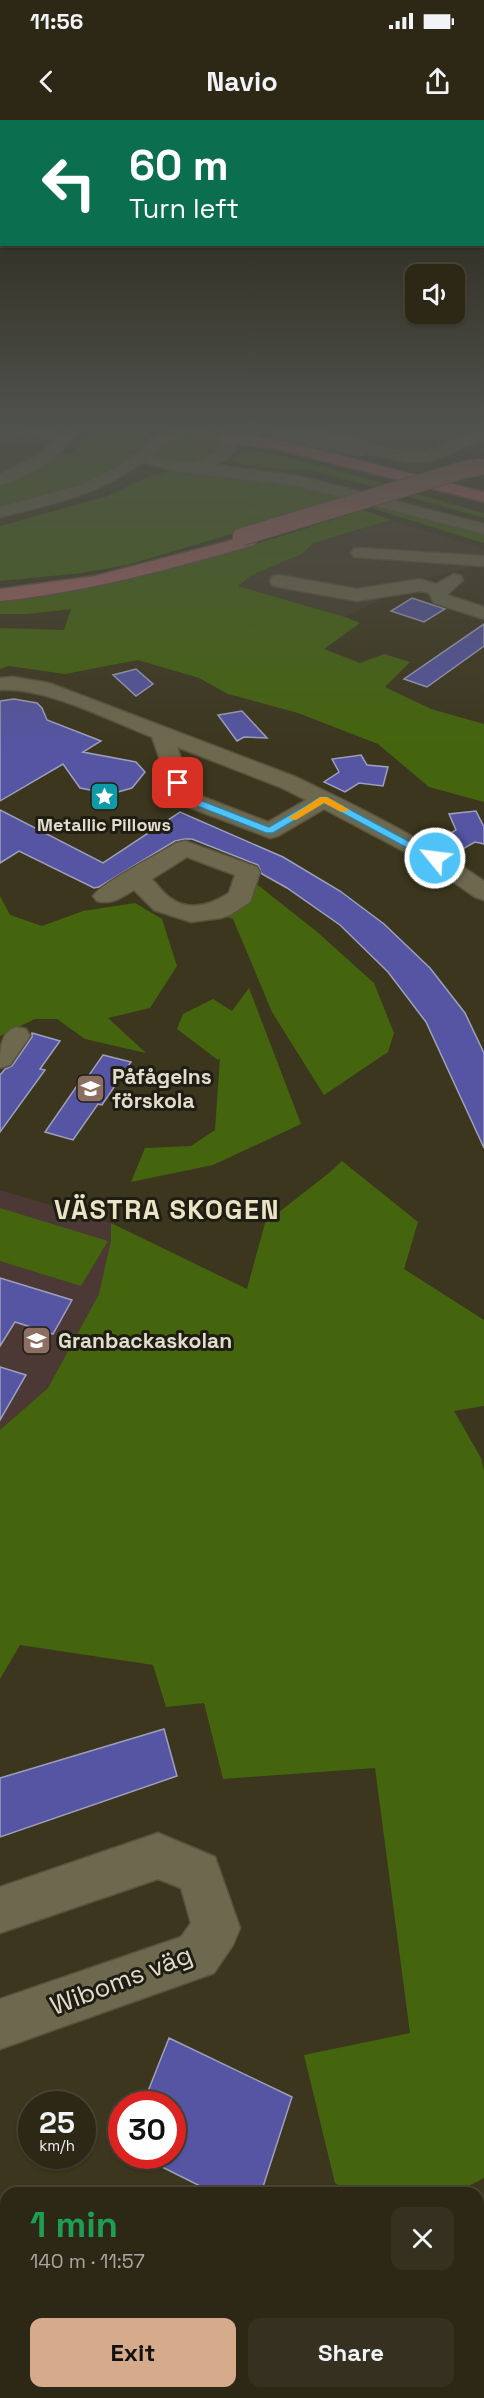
<!DOCTYPE html>
<meta charset="utf-8">
<style>
body{margin:0;font-family:"Space Grotesk",sans-serif;background:#35301f;color:#f1f3f6;height:100vh;display:flex;flex-direction:column;font-size:22px;white-space:nowrap}
*{box-sizing:border-box;margin:0}
p{font-size:20px;color:#a7a6a1}
.icon{flex:none;width:33px;height:33px;fill:none;stroke:currentColor;stroke-width:2;stroke-linecap:round;stroke-linejoin:round}
.map{position:relative;flex:1;overflow:hidden}
.details{position:absolute;left:0px;top:2067px;width:484px;height:212px;display:flex;flex-direction:column;background:#2d2816;border-radius:18px 18px 0 0;box-shadow:0 2px 4px #0004,0 0 0 2px #484435}
.details>*{flex:none}
.top-card{position:absolute;left:0px;top:0px;width:484px;height:126px;box-shadow:0 2px 4px #0004,0 0 0 2px #484435;background:#0b6e4f;color:#fff;overflow:hidden}
.buttons{position:absolute;left:405px;top:144px;display:grid;gap:12px}
.buttons a{display:grid;place-items:center;width:60px;height:60px;border-radius:12px;background:#2d2816;box-shadow:0 2px 4px #0004,0 0 0 2px #484435;font-size:30px}
.speed{position:absolute;left:18px;top:1971px;display:flex;gap:12px;font-size:30px;font-weight:700;text-align:center}
.speed>*{display:grid;place-content:center;width:78px;height:78px;border-radius:50%;background:#2d2816;box-shadow:0 2px 4px #0004,0 0 0 2px #484435;line-height:1}
.speed small{font-size:15px;font-weight:400}
.speed .limit{border:9px solid #d22;background:#fff;color:#111}
.pin{position:absolute;display:grid;place-items:center;width:51px;height:51px;color:#fff;margin:-26px;border-radius:12px;box-shadow:0 3px 9px #0006}
.me{position:absolute;width:66px;margin:-33px;rotate:299deg;stroke-linejoin:round;filter:drop-shadow(0 0 4px #0008)}
.turn{display:flex;align-items:center;gap:21px;height:126px;padding:0 30px;font-size:27px}
.turn .icon{width:78px;height:78px;stroke-width:2.5}
.turn b{display:block;font-size:42px;line-height:51px}
.round{display:grid;place-items:center;flex:none;width:63px;height:63px;border-radius:12px;background:#35301f}
.overview{display:flex;align-items:center;justify-content:space-between;height:102px;padding:0 30px}
h1{font-size:36px;font-weight:700;line-height:45px;color:#1e9e55}
.primary-button{display:flex;gap:12px;margin-top:auto;padding:12px 30px}
.primary-button a{flex:1;height:69px;border-radius:12px;background:#d6ab8b;color:#111;font-size:24px;font-weight:700;line-height:69px;text-align:center}
.primary-button a+a{background:#35301f;color:#f1f3f6}
.status{display:flex;justify-content:space-between;align-items:center;height:42px;padding:0 30px;background:#2d2816;direction:ltr}
.status svg{height:16px;fill:currentColor}
header{display:flex;justify-content:space-between;align-items:center;height:78px;padding:0 30px;background:#2d2816;font-size:27px;font-weight:700}
.map>svg:first-child{display:block}
</style>
<div class="status"><b>11:56</b><svg viewBox="0 0 49 12"><path d="M0 12V9h3v3zM5 12V6h3v6zM10 12V3h3v9zM15 12V0h3v12zM26 1h20v11H26zM47 4h2v5h-2z"/></svg></div>
<header><svg class="icon" aria-label="back" viewBox="0 0 24 24"><path d="M15 5l-7 7 7 7"/></svg>Navio<svg class="icon" aria-label="share" viewBox="0 0 24 24"><path d="M12 15V3M7 8l5-5 5 5M5 13v7h14v-7"/></svg></header>
<div class="map">
<svg width="484" height="2278" viewBox="0 0 484 2278">
<rect width="100%" height="100%" fill="#3c361e"/>
<path fill="#463f1f" d="M0,310H62L44,333L0,356Z"/>
<path fill="#463c2c" d="M261,310H484V319L440,340L413,343L349,332Z
M391,400L484,429V444L420,460L345,497L238,466L250,456L302,434L313,423Z"/>
<path fill="#4c3835" d="M0,1070L111,1103V1119L100,1173L48,1268L0,1310Z"/>
<path fill="#44650d" d="M94,310H145L147,321C141,328 135,337 128,342C103,361 31,385 0,385V363L30,351L59,334L72,333Z
M187,315L211,316L220,321V326C207,342 170,352 155,333L163,323Z
M255,331L287,337L393,366L382,369L317,352L243,345L231,340L238,333Z
M178,349L253,357L356,377L127,445L82,453L0,461V406L108,376L152,355Z
M417,374L484,393V398L409,377Z
M381,385L484,415V423L371,388Z
M364,390L391,400L313,423L302,434L250,456L238,466L345,497L360,503L324,529L360,543L384,534L410,542L385,567L431,589L484,604V682L429,667L378,624L298,593L228,574L199,558L138,540L65,554L9,546L0,549V508L64,510L71,489L28,494H0V480C124,471 245,427 364,390Z
M254,762L316,811L374,863L394,913L388,932L324,975L272,892L233,799L223,795Z
M0,776L10,795L42,806L83,791L135,783L162,799L177,846L150,888L108,898L146,933L85,919L57,899H35L0,916Z
M249,868L301,1004L213,1045L131,1062L145,1028L191,1026L215,1010L220,938L218,940L177,909L183,894L213,879L232,891Z
M342,1041L418,1102L404,1149L484,1200V1286L454,1291L481,1338L484,1351V2058L461,2070L445,2073H353L335,2063L304,1935L410,1913L375,1648L223,1659L204,1583L166,1587L153,1545L20,1525L0,1559V1310L48,1268L99,1174L111,1120V1103L247,1169L265,1103L329,1053Z
M0,1088L108,1121L81,1166L0,1141Z
M479,2111L484,2115V2278H0V2177H6V2272H478Z"/>
<path fill="#5555a3" stroke="#9da0bb" stroke-width="1.5" d="M412,478L445,489L424,502L391,491Z
M484,504V526L427,567L404,559Z
M136,549L153,564L136,576L113,555Z
M14,579L37,583L42,588L47,600L101,621L83,632L136,642L145,652L132,668L111,674L80,668L63,644L0,681V581Z
M242,591L267,618L244,617L237,621L218,595Z
M361,635L367,645L388,647L383,666L359,663L345,672L324,662L339,652L332,639Z
M0,690L103,743L180,692L283,737L340,771L384,804L430,848L465,893L484,933V1028L426,902L388,852L340,805L287,768L262,754L258,745L192,719H185L175,721L99,767L94,768L19,731L0,743Z
M476,691L484,707V724L475,722L461,730L440,719L456,710L449,694Z
M32,913L60,921L40,949L45,950L0,1012V955L5,949L12,946L32,917Z
M103,935L131,942L102,985L98,984L73,1020L45,1012L81,960L85,961Z
M0,1158L72,1180L53,1214L15,1202L0,1226Z
M0,1247L26,1255L0,1300Z
M164,1609L177,1656L0,1717V1658Z
M169,1918L292,1977L261,2073H214L140,2036H172V1984H143Z"/>
<g fill="none" stroke-linecap="round" stroke-linejoin="round">
<defs>
<path id="minor" d="M19,310L62,312L79,310C60,337 32,357 0,365V354L34,337L55,320L21,314Z
M173,310H212L230,315L237,327L228,339L216,345L299,356L484,404V414L298,366L175,351L143,342C98,375 53,384 0,397V387L81,365L115,348L137,332L150,319ZM189,317L219,321L221,327C205,345 173,347 152,334C163,322 173,319 189,317Z
M478,310H484V319L429,342H406L355,331L353,328L361,323L406,332H427Z
M360,428L484,436V446L354,437L351,433L354,429Z
M454,454L461,456L463,460L447,475L484,487V499L434,483L429,473L420,471L357,481L279,467L272,465L270,461L272,457L279,455L357,469L420,459L436,464Z
M13,557L49,563L296,657C361,688 425,720 484,761V780L475,777L426,743L324,689L278,716L270,718L175,682L152,617C108,600 46,567 0,570V558ZM177,627L280,667L306,680L268,702L193,673Z
M185,721L257,747L260,752L250,782L230,795L221,798L191,802L154,790L134,770C122,777 112,785 97,781L93,776C103,762 159,734 176,723ZM187,737L235,755L229,773C212,784 191,792 172,779C164,775 158,765 152,759Z
M16,907L26,909L30,916L10,945L0,948C0,929 0,913 16,907Z
M158,1713L215,1737L240,1808L233,1825L214,1853L0,1929V1879L181,1817L191,1803L181,1768L158,1759L0,1813V1767Z"/>
<path id="major" d="M248,416L254,417L257,421L254,425C170,449 87,472 0,481V469L95,456Z"/>
<path id="highway" d="M225,313L276,319L484,372V382L276,329L220,321L217,318Z"/>
</defs>
<use href="#minor" stroke="#58533e" stroke-width="3"/>
<use href="#major" stroke="#58533e" stroke-width="3"/>
<use href="#highway" stroke="#58533e" stroke-width="3"/>
<use href="#minor" fill="#6e684e" fill-rule="evenodd"/>
<use href="#major" fill="#a36464" fill-rule="evenodd"/>
<use href="#highway" fill="#c66173" fill-rule="evenodd"/>
<defs>
<path id="minor-bridge" d="M281,310L361,328"/>
<path id="major-bridge" d="M241,417L463,350L480,347"/>
</defs>
<use href="#minor-bridge" stroke="#58533e" stroke-width="19" stroke-linecap="butt"/>
<use href="#major-bridge" stroke="#58533e" stroke-width="19" stroke-linecap="butt"/>
<use href="#minor-bridge" stroke="#6e684e" stroke-width="17"/>
<use href="#major-bridge" stroke="#a36464" stroke-width="17"/>
</g>
<linearGradient id="sky" x2="0" y2="1"><stop stop-color="#211e10"/><stop offset="0.49" stop-color="#50524c"/><stop offset="1" stop-color="#50524c" stop-opacity="0"/></linearGradient>
<rect width="484" height="629" fill="url(#sky)"/>
<path fill="#4fc3f7" stroke="#337fa1" stroke-width="1.5" d="M174,661H181L187,675L269,707L320,677H327L440,738L431,741L324,683L273,713H266L179,679L173,663Z"/>
<path fill="#f59e0b" d="M320,677H327L350,690L341,692L324,683L296,700L288,698Z"/>
<defs>
<symbol id="sight-square" viewBox="-11 -11 22 22"><rect x="-9" y="-9" width="18" height="18" rx="4" fill="#0f9aa8" stroke="#201e13"/><path d="M0-6L1.8-2.2L6-1.7L2.9 1.2L3.7 5.4L0 3.3L-3.7 5.4L-2.9 1.2L-6-1.7L-1.8-2.2Z" fill="#fff"/></symbol>
<symbol id="school-square" viewBox="-11 -11 22 22"><rect x="-9" y="-9" width="18" height="18" rx="4" fill="#8d6e63" stroke="#201e13"/><path d="M0-5L7-2L0 1L-7-2ZM-4 1L0 2.5L4 1V4Q0 6-4 4Z" fill="#fff"/></symbol>
</defs>
<g fill-rule="evenodd">
<use href="#sight-square" x="88" y="660" width="33" height="33"/>
<use href="#school-square" x="74" y="952" width="33" height="33"/>
<use href="#school-square" x="20" y="1204" width="33" height="33"/>
</g>
<g text-anchor="middle" stroke-width="6" stroke-linejoin="round" paint-order="stroke">
<g font-size="18" font-weight="bold" fill="#e0ddcf" stroke="#201e13">
<text x="104" y="711">Metallic Pillows</text>
</g>
<g font-size="21" font-weight="bold" fill="#e0ddcf" stroke="#201e13" text-anchor="start">
<text x="112" y="964">Påfågelns<tspan x="112" dy="24">förskola</tspan></text>
<text x="58" y="1228">Granbackaskolan</text>
</g>
<g font-size="26" fill="#e0ddcf" stroke="#201e13">
<text transform="translate(121 1860) rotate(-21)" y="9">Wiboms väg</text>
</g>
<g font-size="27" font-weight="bold" letter-spacing="1.5" fill="#eae4c6" stroke="#201e13">
<text x="167" y="1099">VÄSTRA SKOGEN</text>
</g>
</g>
</svg>
<div class="buttons">
<a><svg class="icon" aria-label="sound" viewBox="0 0 24 24"><path d="M4 9h4l5-4v14l-5-4H4zM17 9q2 3 0 6"/></svg></a>
</div>
<div class="speed"><div>25<small>km/h</small></div><div class="limit">30</div></div>
<div class="pin" style="left:178px;top:663px;background:#d93025"><svg class="icon" aria-label="arrive" viewBox="0 0 24 24"><path d="M6 21V4h12l-3 4 3 4H6"/></svg></div>
<svg class="me" style="left:435px;top:738px" viewBox="-20 -20 40 40"><circle r="17" fill="#4fc3f7" stroke="#fff" stroke-width="3"/><path d="M0-11L8 9 0 5-8 9z" fill="#fff"/></svg>
<div class="top-card">
<div class="turn"><svg class="icon" aria-label="left" viewBox="0 0 24 24"><path d="M17 20v-9H6M10 6l-5 5 5 5"/></svg><div><b>60 m</b>Turn left</div></div>
</div>
<section class="details">
<div class="overview"><div><h1>1 min</h1><p>140 m · 11:57</p></div><a class="round"><svg class="icon" aria-label="close" viewBox="0 0 24 24"><path d="M6 6l12 12M18 6L6 18"/></svg></a></div>
<div class="primary-button"><a>Exit</a><a>Share</a></div>
</section>
</div>
